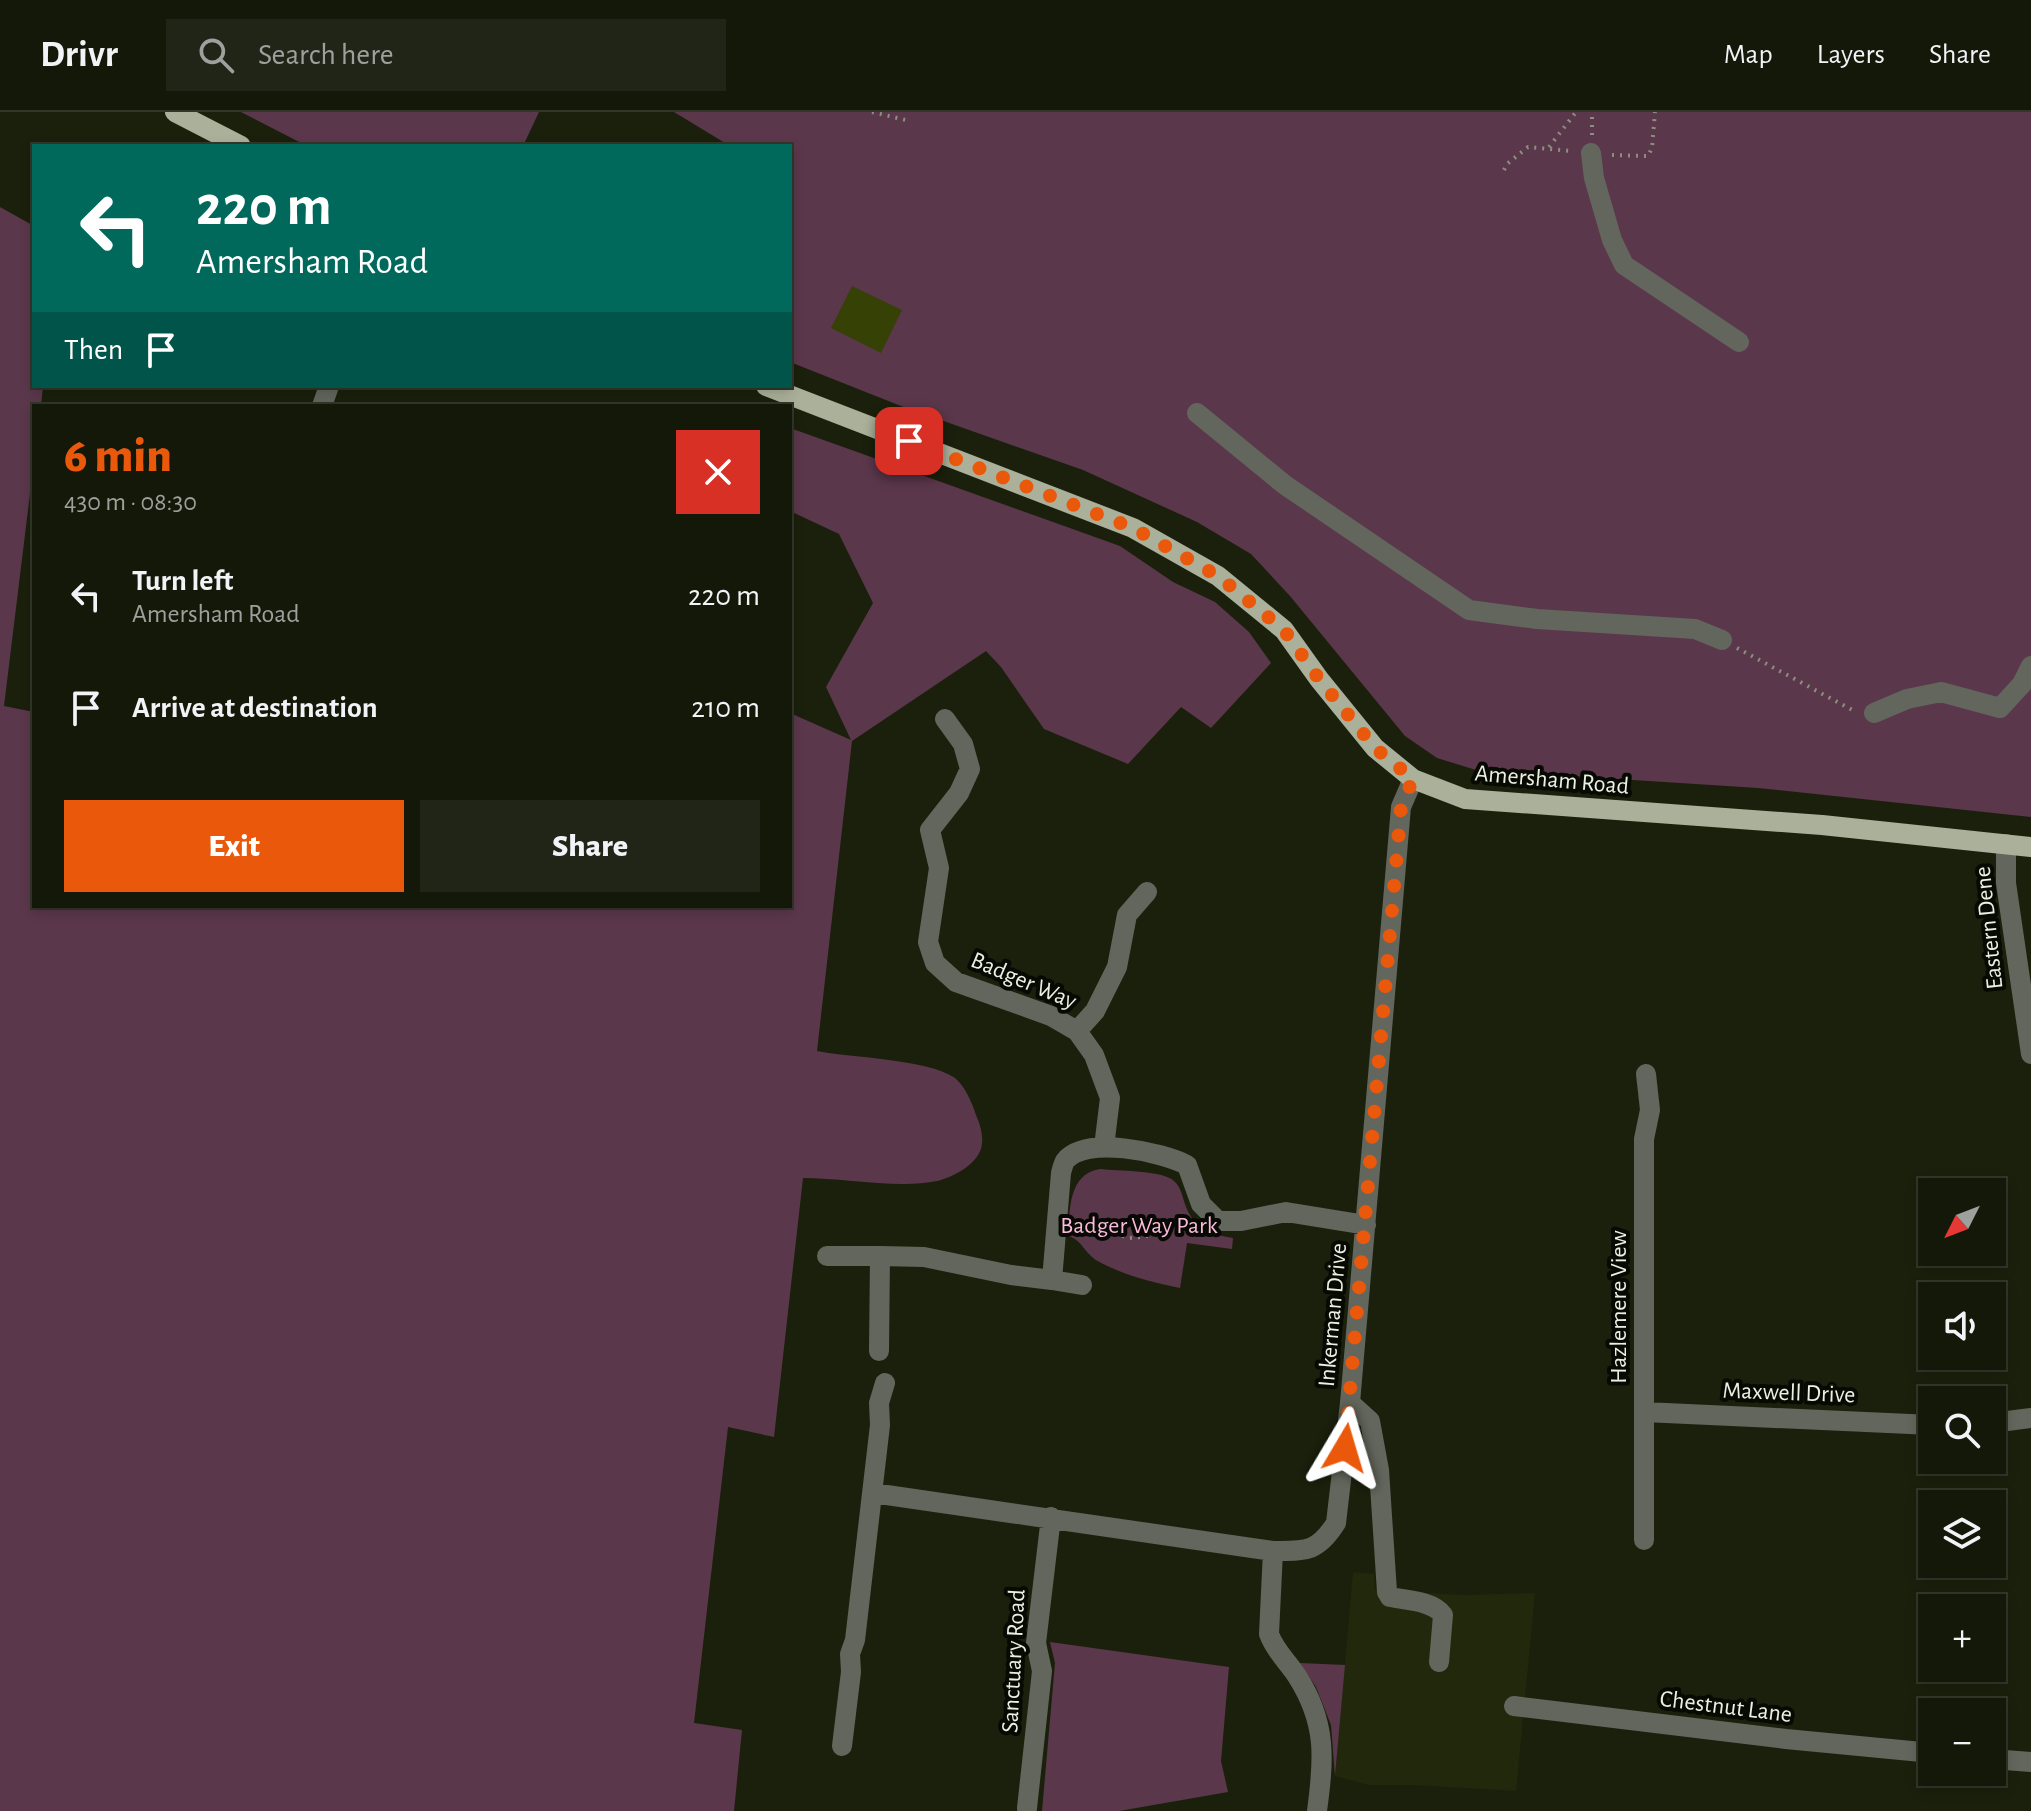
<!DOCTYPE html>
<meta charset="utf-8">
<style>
body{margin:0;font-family:"Alegreya Sans",sans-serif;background:#212517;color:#f1f3f6;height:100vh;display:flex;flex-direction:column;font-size:30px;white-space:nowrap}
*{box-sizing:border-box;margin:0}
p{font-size:26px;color:#9da09c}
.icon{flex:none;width:44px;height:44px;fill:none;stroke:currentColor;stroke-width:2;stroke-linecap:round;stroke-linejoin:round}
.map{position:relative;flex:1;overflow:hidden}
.sheet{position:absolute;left:32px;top:292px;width:760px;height:504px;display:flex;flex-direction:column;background:#141809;border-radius:0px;box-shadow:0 4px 12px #0003,0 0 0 2px #33372a}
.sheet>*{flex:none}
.hud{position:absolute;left:32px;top:32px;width:760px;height:244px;border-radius:0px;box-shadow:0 4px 12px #0003,0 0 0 2px #33372a;background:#00695c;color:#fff;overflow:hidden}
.needle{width:52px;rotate:228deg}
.tools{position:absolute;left:1918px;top:1066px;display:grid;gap:16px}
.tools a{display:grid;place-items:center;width:88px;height:88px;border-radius:0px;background:#141809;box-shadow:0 4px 12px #0003,0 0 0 2px #33372a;font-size:40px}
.pin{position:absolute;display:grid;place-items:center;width:68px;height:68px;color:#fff;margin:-34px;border-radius:16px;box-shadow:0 4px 12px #0006}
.me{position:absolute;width:88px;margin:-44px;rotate:7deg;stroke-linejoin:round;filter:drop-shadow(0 0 6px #0008)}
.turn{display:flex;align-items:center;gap:28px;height:168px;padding:0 32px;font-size:36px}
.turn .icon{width:104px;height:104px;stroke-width:2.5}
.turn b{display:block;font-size:56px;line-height:68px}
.then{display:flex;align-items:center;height:76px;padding:0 32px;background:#0003;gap:16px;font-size:30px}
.round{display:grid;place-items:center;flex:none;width:84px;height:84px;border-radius:0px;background:#212517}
.headline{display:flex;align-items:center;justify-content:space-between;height:136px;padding:0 32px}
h1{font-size:48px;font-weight:800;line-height:60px;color:#ea580c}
.action{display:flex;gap:16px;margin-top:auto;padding:16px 32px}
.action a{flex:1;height:92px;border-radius:0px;background:#ea580c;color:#fff;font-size:32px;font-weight:800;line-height:92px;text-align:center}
.action a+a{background:#212517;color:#f1f3f6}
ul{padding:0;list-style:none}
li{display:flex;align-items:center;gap:24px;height:112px;padding:0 32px}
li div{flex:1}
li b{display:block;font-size:30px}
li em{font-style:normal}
header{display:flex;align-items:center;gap:48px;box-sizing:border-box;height:112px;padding:0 40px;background:#141809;border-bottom:2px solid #33372a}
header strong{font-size:38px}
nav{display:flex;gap:44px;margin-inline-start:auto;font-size:28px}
.search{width:560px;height:72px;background:#212517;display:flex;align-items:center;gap:20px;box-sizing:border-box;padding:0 28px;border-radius:0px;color:#9da09c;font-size:30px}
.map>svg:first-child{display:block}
</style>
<header>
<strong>Drivr</strong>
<div class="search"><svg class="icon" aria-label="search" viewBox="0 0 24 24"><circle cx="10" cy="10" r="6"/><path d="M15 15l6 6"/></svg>Search here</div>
<nav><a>Map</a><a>Layers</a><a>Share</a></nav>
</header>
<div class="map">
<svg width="2031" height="1699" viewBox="0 0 2031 1699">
<rect width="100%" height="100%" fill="#1b200c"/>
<path fill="#22280c" d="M1353,1460L1374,1462L1375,1478L1464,1483L1535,1481L1516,1679L1413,1673H1369L1335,1664Z"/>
<path fill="#5b374b" d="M241,0H539L523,34H307Z
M674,0H2031V705L1758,676L1476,658L1437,646L1405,624L1290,484L1251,442L1197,410L1083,358L901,294L790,250V34H730Z
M0,95L34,114V274H43L41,294H34V349L4,594L34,600V794H790V601L851,628L826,575L873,491L839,422L790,399V316L1120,434L1173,470L1215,490L1249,520L1271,551L1211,616L1181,595L1128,652L1044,617L1001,555L986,539L852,629L817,939C852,946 928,947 955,966C965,974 972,991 976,1003C980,1012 983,1022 982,1032C980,1051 954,1065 937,1069C899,1077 843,1066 803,1066L774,1325L728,1315L694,1611L742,1618L734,1699H0Z
M1100,1057C1117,1059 1163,1058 1174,1069C1181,1075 1182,1084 1185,1092C1193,1116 1210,1122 1233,1126L1232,1137L1187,1131L1180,1176C1151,1170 1122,1163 1096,1148C1084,1140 1081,1127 1068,1124C1070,1098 1068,1062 1100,1057Z
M1050,1530L1229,1555L1221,1649L1228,1680L1119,1699H1042L1055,1551Z
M1300,1551L1345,1553L1335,1664L1331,1613L1316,1575Z"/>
<path fill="#364106" d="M852,174L902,198L881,241L831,216Z"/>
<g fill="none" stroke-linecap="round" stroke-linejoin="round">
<path stroke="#8a8f7e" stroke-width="4" stroke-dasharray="2 6" stroke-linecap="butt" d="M872,0L910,9
M1592,23V0
M1549,35L1576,0
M1612,43L1648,44L1652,36L1655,0
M1504,58L1507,52L1528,35L1571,39
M1737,536L1856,600
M1076,1117L1099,1115L1129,1126L1140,1125L1159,1122L1189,1106"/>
<path stroke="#63665c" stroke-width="20" d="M1591,41L1594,66L1612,128L1624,153L1739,230
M322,294L329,274
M1197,301L1285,373L1469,498L1537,507L1695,517L1722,528
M1874,601L1907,587L1941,580L2000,596L2022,572L2031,554
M945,607L963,632L970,657L959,681L930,718L939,756L928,830L935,851L956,870L1051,904L1077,919L1094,943L1110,986L1104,1035
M2006,732V771L2031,942
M1077,919L1095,899L1117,855L1127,803L1147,780
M827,1144H880
M1052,1168L1082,1173
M879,1239L880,1144L924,1145L1011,1163L1052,1168L1061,1061C1062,1057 1063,1053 1065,1049C1085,1023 1162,1040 1187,1053L1201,1092L1218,1109H1241L1286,1100L1366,1113
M1350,1291L1370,1309L1379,1358L1387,1480L1390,1485C1406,1488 1433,1489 1443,1503L1439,1550
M1644,1300L1932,1313
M1992,1311L2031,1306
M873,1381L1273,1439C1305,1439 1317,1441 1336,1411L1350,1291L1401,695L1413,667
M1644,1428V1027L1650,998L1646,962
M1273,1439L1269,1522C1275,1539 1288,1550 1297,1564C1327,1611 1324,1647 1317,1699
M1514,1594L1786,1627L1932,1641
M842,1634L851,1560L850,1542L855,1528L880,1313L879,1291L885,1271
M1992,1647L2031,1650
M1027,1696L1042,1559L1036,1531L1051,1405"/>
<path stroke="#aab09a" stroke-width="20" d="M175,0L241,34
M766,274L1133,416L1218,464L1284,518L1319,567L1375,636L1413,667L1465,687L1822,713L2031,735"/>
</g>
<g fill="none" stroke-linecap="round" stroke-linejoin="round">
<path stroke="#ea580c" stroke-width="14" stroke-dasharray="0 25.2" d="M909,329L1133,416L1218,464L1284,518L1319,567L1375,636L1413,667L1401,695L1345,1336"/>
</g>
<g text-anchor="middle" stroke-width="8" stroke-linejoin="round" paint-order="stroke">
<g font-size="24" fill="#ecf0e3" stroke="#070903">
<text transform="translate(1552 667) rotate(5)" y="8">Amersham Road</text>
<text transform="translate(1988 816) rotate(-96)" y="8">Eastern Dene</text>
<text transform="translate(1024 868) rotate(23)" y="8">Badger Way</text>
<text transform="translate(1618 1195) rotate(-90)" y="8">Hazlemere View</text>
<text transform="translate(1332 1203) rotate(-85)" y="8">Inkerman Drive</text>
<text transform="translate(1789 1280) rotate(2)" y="8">Maxwell Drive</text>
<text transform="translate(1013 1549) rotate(-87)" y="8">Sanctuary Road</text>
<text transform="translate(1726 1594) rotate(7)" y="8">Chestnut Lane</text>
</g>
<g font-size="24" fill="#fbb9dd" stroke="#070903">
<text x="1139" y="1121">Badger Way Park</text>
</g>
</g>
</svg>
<div class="tools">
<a><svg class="needle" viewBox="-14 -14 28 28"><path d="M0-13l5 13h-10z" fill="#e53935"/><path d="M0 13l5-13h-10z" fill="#9da09c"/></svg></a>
<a><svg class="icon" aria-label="sound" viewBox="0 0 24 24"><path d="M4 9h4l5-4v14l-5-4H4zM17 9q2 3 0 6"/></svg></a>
<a><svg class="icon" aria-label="search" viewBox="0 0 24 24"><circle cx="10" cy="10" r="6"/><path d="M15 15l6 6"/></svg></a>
<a><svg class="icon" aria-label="layers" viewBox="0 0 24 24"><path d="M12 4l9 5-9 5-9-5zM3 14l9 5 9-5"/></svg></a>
<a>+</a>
<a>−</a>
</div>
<div class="pin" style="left:909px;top:329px;background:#d93025"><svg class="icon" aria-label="arrive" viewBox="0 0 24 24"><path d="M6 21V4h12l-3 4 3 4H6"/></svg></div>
<svg class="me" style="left:1345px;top:1336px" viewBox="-20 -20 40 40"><path d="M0-17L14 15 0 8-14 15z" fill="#ea580c" stroke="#fff" stroke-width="4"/></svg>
<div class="hud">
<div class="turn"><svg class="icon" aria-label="left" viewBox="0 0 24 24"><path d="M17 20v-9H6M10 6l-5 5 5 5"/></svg><div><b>220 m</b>Amersham Road</div></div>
<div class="then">Then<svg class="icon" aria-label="arrive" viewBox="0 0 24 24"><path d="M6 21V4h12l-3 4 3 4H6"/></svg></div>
</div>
<section class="sheet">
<div class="headline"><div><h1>6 min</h1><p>430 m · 08:30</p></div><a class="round" style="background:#d93025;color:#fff"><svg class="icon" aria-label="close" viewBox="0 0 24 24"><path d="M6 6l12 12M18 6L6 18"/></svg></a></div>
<ul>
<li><svg class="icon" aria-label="left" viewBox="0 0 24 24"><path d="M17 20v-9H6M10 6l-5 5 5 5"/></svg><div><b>Turn left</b><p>Amersham Road</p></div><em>220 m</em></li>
<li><svg class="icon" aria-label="arrive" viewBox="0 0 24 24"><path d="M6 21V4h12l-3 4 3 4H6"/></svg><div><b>Arrive at destination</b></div><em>210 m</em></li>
</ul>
<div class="action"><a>Exit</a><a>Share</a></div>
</section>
</div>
